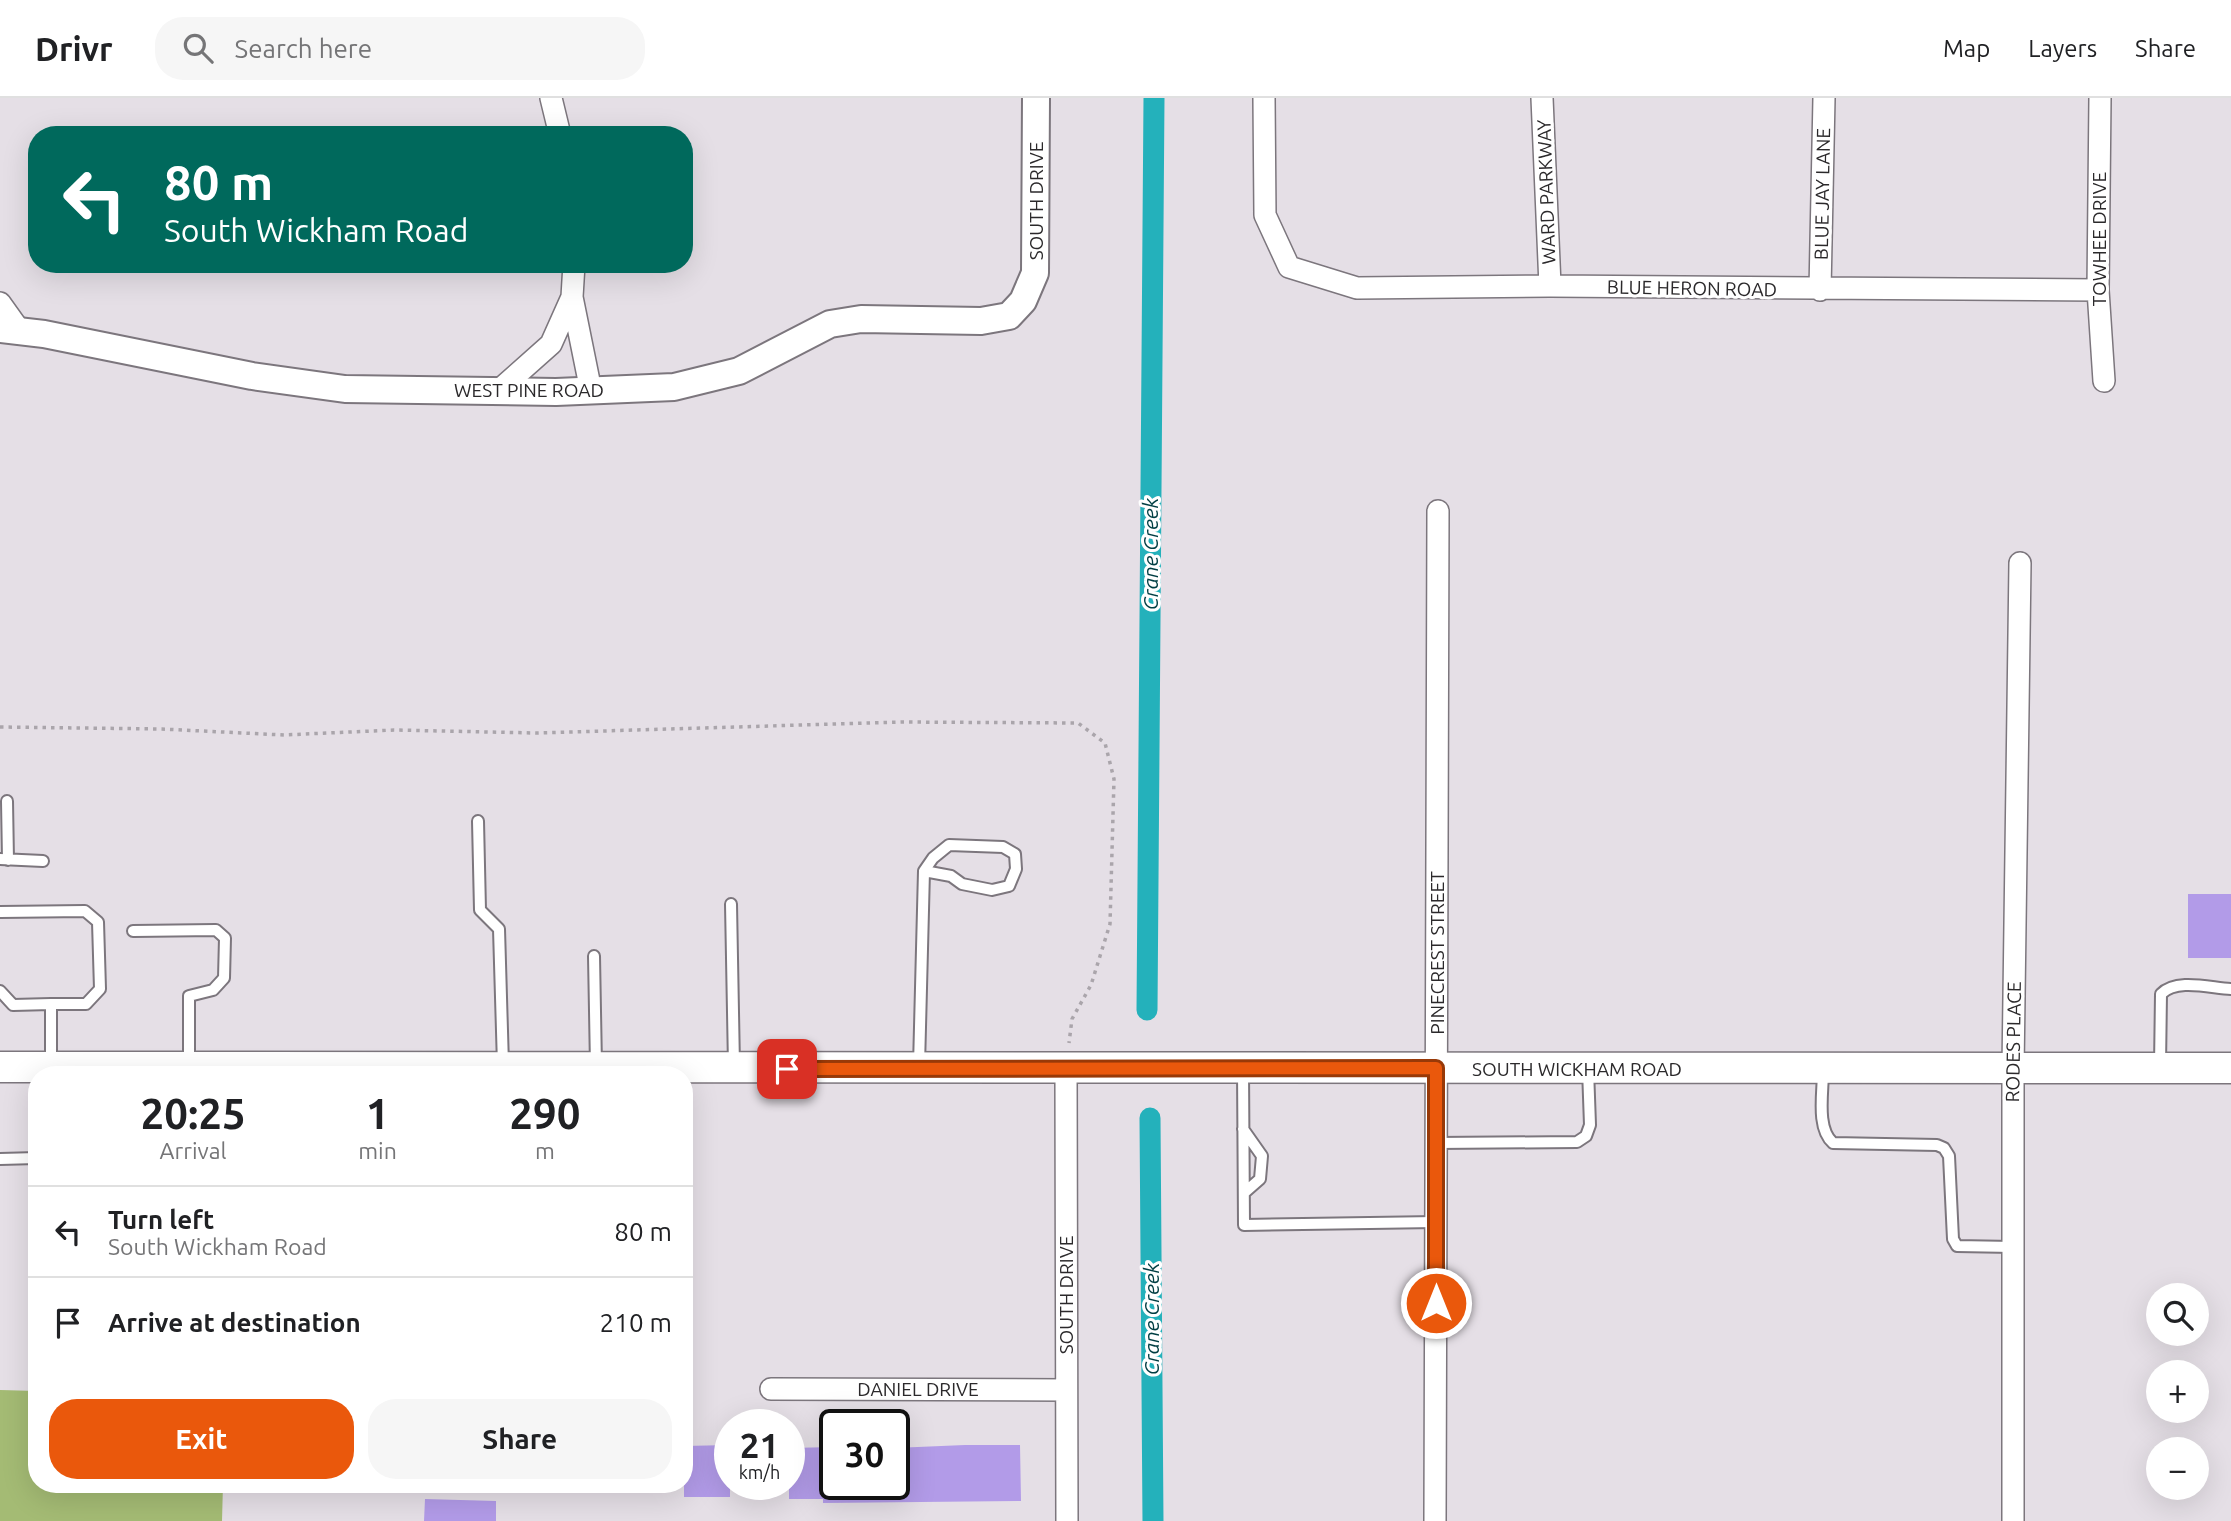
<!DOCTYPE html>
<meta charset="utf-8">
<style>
body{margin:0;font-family:Ubuntu,sans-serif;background:#f6f6f6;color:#202124;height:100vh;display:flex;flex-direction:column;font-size:26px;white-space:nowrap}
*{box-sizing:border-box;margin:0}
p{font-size:23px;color:#757577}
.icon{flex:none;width:38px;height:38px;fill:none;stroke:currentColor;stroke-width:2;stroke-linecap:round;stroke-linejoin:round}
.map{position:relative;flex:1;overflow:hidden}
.drawer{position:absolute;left:28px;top:968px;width:665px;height:427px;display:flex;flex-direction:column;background:#fff;border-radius:28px;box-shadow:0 7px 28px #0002}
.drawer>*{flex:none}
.banner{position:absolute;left:28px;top:28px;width:665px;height:147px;border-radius:28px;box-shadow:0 7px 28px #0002;background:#00695c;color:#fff;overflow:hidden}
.buttons{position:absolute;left:2146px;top:1185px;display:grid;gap:14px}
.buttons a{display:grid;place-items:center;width:63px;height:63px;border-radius:50%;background:#fff;box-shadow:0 7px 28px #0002;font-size:35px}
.speed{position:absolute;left:714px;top:1311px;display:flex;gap:14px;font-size:35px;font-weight:700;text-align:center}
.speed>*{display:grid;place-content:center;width:91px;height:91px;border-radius:50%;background:#fff;box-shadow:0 7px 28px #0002;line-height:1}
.speed small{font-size:18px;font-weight:400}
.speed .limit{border:4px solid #111;border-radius:10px;background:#fff;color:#111}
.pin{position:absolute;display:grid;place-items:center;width:60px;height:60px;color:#fff;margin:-30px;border-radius:14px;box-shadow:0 4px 10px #0006}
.me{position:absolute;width:77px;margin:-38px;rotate:0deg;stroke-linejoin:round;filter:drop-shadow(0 0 5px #0008)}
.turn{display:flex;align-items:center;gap:24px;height:147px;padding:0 21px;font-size:32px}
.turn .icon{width:91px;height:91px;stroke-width:2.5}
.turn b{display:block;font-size:49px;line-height:60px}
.eta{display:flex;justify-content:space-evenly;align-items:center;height:119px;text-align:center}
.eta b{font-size:42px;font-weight:600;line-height:49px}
.cta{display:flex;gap:14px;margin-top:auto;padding:14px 21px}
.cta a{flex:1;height:80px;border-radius:28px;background:#ea580c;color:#fff;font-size:28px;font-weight:600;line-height:80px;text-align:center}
.cta a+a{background:#f6f6f6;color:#202124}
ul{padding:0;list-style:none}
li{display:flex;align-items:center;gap:21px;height:91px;padding:0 21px;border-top:2px solid #e0e0e0}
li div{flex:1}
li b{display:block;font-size:26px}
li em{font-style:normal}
header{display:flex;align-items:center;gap:42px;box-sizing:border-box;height:98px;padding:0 35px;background:#fff;border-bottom:2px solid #e0e0e0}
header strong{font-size:33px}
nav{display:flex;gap:38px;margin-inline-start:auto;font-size:24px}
.search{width:490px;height:63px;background:#f6f6f6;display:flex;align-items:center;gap:18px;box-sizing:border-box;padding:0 24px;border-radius:28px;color:#757577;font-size:26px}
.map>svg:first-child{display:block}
</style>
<header>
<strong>Drivr</strong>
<div class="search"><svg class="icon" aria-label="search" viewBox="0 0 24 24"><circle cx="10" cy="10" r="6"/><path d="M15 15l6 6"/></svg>Search here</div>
<nav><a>Map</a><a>Layers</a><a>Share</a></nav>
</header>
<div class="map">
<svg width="2231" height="1423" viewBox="0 0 2231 1423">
<rect width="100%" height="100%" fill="#e5dfe6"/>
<path fill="#a4bb74" d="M0,1292L37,1293V1386H223L222,1423H0Z"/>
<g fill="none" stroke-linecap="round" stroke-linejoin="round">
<path stroke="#24b1bb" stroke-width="21" d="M1147,912L1154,0
M1150,1020L1153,1423"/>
</g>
<path fill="#b29be8" d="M2188,796H2231V860H2188Z
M730,1347V1399H684V1348Z
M965,1347H1020L1021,1403L823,1405V1401H789V1350L835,1349V1386H894V1350Z
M425,1401L496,1403V1423H424Z"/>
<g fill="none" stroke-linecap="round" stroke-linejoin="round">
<defs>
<path id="service" d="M7,703L8,762
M478,723L480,812L499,831L503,967
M0,761L43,763
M731,806L734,968
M0,814L85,813L98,824L100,891L86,906H51
M133,833L216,832L225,840L224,880L213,892L189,898V967
M594,858L596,968
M0,893L13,907L51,906V967
M919,968L924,773L933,760L949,747L1003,749L1015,756L1016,771L1009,788L992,792L962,786L951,778L924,773
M2160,968L2161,896C2177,880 2210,890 2231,891
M1243,971L1244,1127L1436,1124
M1823,973C1823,995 1816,1030 1833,1045L1937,1047L1944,1050L1949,1058L1953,1141L1957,1148L2013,1149
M1243,1031L1262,1058L1260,1081L1244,1095
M1436,1045L1577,1044L1586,1038L1590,1027L1588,971
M0,1061L37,1060"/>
<path id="minor" d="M551,0L560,37
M1264,0L1265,117L1289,169L1357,190L1550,188L2098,192
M1542,0L1550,188
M2100,0L2098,192L2104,283
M574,166L572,199L591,293
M1820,192L1824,0
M0,205L20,233
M497,294L551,246L572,199
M1066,971L1067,1423
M771,1291L1066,1292
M1435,1423L1438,413
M2013,1423V971L2020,465"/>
<path id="tertiary" d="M0,231L44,236L252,278L345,291L556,294L674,289L739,273L830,226L861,221L981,223L1009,218L1023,203L1035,175L1036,0"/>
<path id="secondary" d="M0,969L2231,970"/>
</defs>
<use href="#service" stroke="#7c767d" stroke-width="14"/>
<use href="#minor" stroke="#7c767d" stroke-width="24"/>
<use href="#tertiary" stroke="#7c767d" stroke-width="30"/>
<use href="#secondary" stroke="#7c767d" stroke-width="33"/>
<path stroke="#aaa5ab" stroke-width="3.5" stroke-dasharray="3.5 5" stroke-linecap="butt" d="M0,629L162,631L284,637L394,632L536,635L902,624L1078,625L1105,645L1114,681L1110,826L1091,887L1072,921L1069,945"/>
<use href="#service" stroke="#fff" stroke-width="10"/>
<use href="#minor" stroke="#fff" stroke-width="21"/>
<use href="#tertiary" stroke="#fff" stroke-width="26"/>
<use href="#secondary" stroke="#fff" stroke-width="30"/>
</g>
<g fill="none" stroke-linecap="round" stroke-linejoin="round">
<defs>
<path id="route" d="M787,971L1436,970V1205"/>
</defs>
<use href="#route" stroke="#983908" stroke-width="18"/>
<use href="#route" stroke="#ea580c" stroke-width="12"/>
</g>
<g text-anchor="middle" stroke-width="6" stroke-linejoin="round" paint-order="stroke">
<g font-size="19" fill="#2b292b" stroke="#fff">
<text transform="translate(1546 94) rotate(-92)" y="7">WARD PARKWAY</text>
<text transform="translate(1822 96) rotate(-89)" y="7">BLUE JAY LANE</text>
<text transform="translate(1036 103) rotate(-90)" y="7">SOUTH DRIVE</text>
<text transform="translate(2099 141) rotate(-90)" y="7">TOWHEE DRIVE</text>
<text transform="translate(1692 190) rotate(1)" y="7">BLUE HERON ROAD</text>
<text x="529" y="299">WEST PINE ROAD</text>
<text transform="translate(1437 855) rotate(-90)" y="7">PINECREST STREET</text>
<text transform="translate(2013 944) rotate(-89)" y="7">RODES PLACE</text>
<text x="1577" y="978">SOUTH WICKHAM ROAD</text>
<text transform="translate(1066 1197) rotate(-90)" y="7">SOUTH DRIVE</text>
<text x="918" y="1298">DANIEL DRIVE</text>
</g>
<g font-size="21" font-style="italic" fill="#003e43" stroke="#fff">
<text transform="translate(1151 456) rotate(-90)" y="7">Crane Creek</text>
<text transform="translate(1152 1221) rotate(-90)" y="7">Crane Creek</text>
</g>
</g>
</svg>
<div class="buttons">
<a><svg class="icon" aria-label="search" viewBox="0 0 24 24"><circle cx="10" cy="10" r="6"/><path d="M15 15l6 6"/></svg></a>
<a>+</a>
<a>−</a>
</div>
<div class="speed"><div>21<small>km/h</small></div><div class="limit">30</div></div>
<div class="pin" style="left:787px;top:971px;background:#d93025"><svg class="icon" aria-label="arrive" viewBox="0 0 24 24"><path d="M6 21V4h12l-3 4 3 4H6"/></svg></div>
<svg class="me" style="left:1436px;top:1205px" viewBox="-20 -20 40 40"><circle r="17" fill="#ea580c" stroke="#fff" stroke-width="3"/><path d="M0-11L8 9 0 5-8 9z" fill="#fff"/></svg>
<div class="banner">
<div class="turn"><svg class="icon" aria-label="left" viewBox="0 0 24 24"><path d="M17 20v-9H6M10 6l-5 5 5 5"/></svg><div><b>80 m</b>South Wickham Road</div></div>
</div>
<section class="drawer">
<div class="eta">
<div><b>20:25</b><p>Arrival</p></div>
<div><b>1</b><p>min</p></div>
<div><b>290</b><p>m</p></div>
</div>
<ul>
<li><svg class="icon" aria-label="left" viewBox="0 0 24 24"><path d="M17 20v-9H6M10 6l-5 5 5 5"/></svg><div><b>Turn left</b><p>South Wickham Road</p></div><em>80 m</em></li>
<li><svg class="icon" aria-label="arrive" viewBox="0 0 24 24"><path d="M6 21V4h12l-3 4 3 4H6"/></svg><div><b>Arrive at destination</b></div><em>210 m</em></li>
</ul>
<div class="cta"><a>Exit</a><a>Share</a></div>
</section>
</div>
